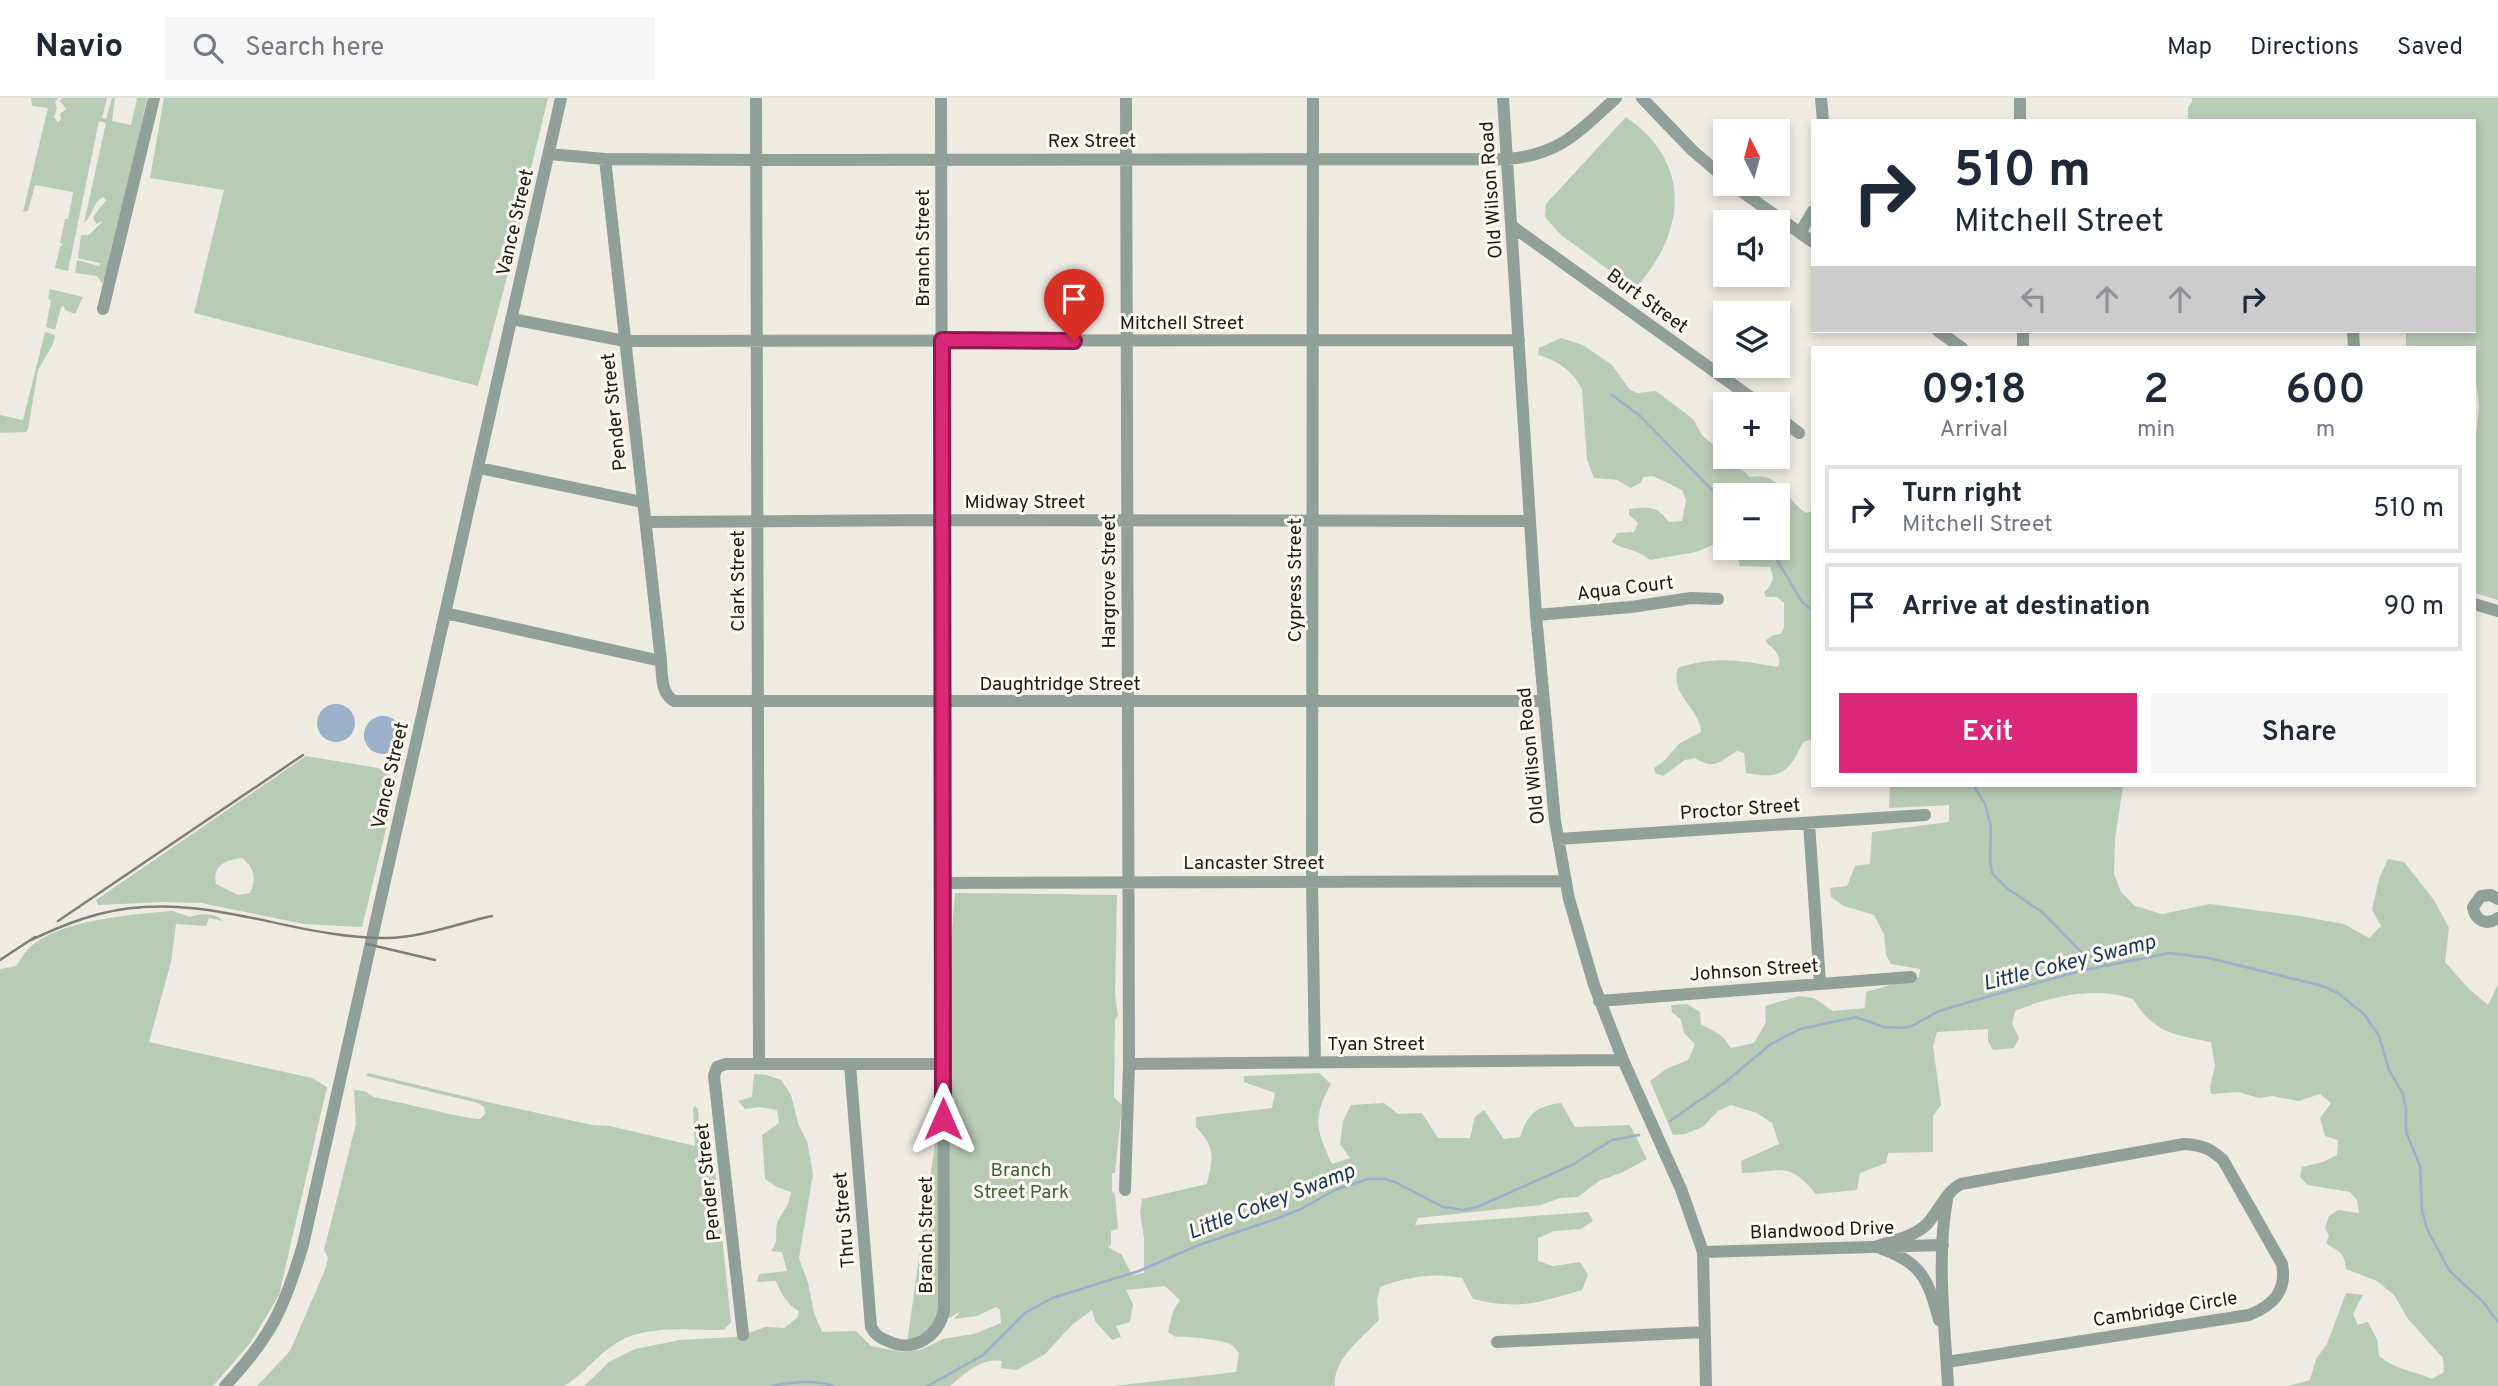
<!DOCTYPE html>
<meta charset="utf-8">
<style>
body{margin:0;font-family:Overpass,sans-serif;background:#f6f6f7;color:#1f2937;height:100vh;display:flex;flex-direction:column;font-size:26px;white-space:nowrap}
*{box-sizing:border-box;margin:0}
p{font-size:23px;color:#747a83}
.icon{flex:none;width:38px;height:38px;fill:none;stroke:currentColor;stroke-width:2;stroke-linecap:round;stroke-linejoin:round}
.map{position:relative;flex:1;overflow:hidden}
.sheet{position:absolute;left:1811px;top:248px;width:665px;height:441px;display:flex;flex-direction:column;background:#fff;border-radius:0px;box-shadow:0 4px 10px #0003}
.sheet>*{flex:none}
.hud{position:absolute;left:1811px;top:21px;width:665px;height:214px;border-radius:0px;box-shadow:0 4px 10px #0003;background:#fff;color:#1f2937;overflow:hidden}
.needle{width:46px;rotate:354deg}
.controls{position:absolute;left:1713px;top:21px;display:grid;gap:14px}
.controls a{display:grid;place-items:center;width:77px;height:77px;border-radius:0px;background:#fff;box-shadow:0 4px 10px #0003;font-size:35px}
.pin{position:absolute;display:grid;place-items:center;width:60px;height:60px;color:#fff;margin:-72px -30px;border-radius:50% 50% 50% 0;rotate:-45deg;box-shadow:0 0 7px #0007}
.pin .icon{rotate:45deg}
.me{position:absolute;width:77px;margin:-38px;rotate:0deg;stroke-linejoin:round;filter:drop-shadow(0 0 5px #0008)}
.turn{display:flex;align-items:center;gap:24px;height:147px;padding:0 28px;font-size:32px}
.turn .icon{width:91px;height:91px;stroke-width:2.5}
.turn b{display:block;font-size:49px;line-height:60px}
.lanes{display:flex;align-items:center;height:66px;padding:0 28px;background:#0003;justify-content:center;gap:35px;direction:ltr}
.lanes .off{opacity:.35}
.eta{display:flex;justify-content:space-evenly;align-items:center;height:119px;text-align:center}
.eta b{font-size:42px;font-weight:600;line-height:49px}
.action{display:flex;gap:14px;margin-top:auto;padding:14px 28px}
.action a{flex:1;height:80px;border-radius:0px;background:#db2777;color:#fff;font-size:28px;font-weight:600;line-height:80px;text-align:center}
.action a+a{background:#f6f6f7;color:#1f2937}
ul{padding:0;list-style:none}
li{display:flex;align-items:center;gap:21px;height:88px;margin:0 14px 10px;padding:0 14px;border:4px solid #e0e1e3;border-radius:0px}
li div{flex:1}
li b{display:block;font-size:26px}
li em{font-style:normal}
header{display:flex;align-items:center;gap:42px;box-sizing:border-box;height:98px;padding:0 35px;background:#fff;border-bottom:2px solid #e0e1e3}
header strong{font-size:33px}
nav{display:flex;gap:38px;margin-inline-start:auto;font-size:24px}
.search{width:490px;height:63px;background:#f6f6f7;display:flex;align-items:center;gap:18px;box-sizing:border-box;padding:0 24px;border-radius:0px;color:#747a83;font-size:26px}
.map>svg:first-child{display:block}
</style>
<header>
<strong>Navio</strong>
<div class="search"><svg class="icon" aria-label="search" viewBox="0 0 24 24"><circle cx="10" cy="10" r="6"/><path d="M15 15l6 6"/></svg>Search here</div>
<nav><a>Map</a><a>Directions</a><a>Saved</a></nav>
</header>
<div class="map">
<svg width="2498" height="1288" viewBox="0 0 2498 1288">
<rect width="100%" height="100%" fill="#eeebe2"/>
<path fill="#b8cbb4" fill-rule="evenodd" d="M31,0H58L55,4L57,10L54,19L58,24L61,21L60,16L66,11L60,3L63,0H107L102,20L106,21L112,0H115L112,23L131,27L137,0H147L110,168L102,185L97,178L75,175L77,162L99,168L100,165L78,160L81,137H89L103,123L96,126L93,119L106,102L103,99C92,105 93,118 84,125L106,25L99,23L68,173L55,170L60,149L63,146L60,145L65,121H68L73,94L35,87L28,113L23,114L48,10L32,8Z
M164,0H548L531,70L517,141L478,288L194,215L224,92L150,80Z
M2192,0H2498V502L2475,495L2474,362L2479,307L2475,276L2474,250H2406V233H2474V23H2188V9L2192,4Z
M1626,19C1694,66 1685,135 1635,191L1561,137L1545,119L1546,106Z
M50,191L83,199L75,216L65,212L64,208L61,209L55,232L46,229L51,202L48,201Z
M45,234L55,237L53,246L38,272L28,331L26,334L0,335V317L23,322Z
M1561,240L1583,247L1612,267L1630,292L1638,295L1656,293L1693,321L1702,337L1750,379C1781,373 1784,401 1806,415L1813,413V641L1803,644C1789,675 1780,682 1746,675L1744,655L1737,653C1719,663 1716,673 1695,660L1685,662L1663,678L1655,675L1654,670L1664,663L1680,645L1701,634C1701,612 1669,596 1678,570C1716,557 1741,563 1778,569C1783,557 1773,551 1765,543L1773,537L1781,536L1784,529V505L1777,499H1766L1764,494C1773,486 1775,481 1770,469L1740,468L1734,450H1778V397H1726L1725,448L1713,447L1696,454L1650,462C1636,450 1622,452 1612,444L1617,435L1634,434L1638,425L1629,417V411C1649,409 1656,407 1669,424L1682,423L1686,402L1682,392L1653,378L1644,379L1640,385L1631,390L1617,382L1594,380L1587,362L1582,292C1575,274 1555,261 1538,257L1539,250Z
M306,658L378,670L394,679L395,688L388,723L362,829L304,826L201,805L163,804L98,807L96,802ZM242,760C254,769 257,781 250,795L238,797L216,786C212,767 226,762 242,760Z
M1890,688H2123L2115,741L2114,776L2121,794L2135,808L2162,816L2210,806L2300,818L2344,826L2369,840L2381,828L2372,812L2379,781L2388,761L2404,764L2434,802L2449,830L2445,864L2469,891L2488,907L2498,887V1288H2288L2310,1282L2316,1261L2327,1246L2346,1195L2363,1197L2353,1216L2358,1227L2368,1224L2377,1241L2379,1258C2394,1271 2414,1273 2432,1281L2444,1274L2443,1260L2408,1221L2394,1197L2377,1183L2346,1171C2344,1152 2339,1155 2326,1145L2329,1138L2325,1130L2329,1118L2338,1112L2359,1115L2357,1102L2350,1094L2308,1087L2300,1079L2302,1069L2323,1064L2337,1057L2338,1042L2325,1038L2320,1020L2331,1005L2320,996L2299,1003L2272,998L2259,1000L2238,994L2211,996L2210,989L2215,968L2211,944C2174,937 2154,935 2133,901C2096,888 2051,898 2015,913L2012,926L2019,940L2014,950L1993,952L1988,943V931L1937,934L1933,948L1941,1007L1933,1018V1054L1888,1055L1886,1065L1860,1075L1857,1092L1816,1096C1788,1062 1783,1074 1742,1075L1741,1063L1779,1046L1772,1025L1757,1015L1731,1007L1718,1013L1703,1029L1685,1036L1673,1037L1650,983L1666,971L1688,962L1695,946L1684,935L1681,922L1672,914L1671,907L1687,906L1700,914L1701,926L1722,938L1731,950L1754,945L1766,924L1765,908L1799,898L1814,900L1833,913L1865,910L1866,894L1919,879L1920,871L1891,866L1886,857L1884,836L1874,817L1844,808L1831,799L1830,790L1847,788L1855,768L1870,766L1872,734L1949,724V707L1889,710Z
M955,795L1117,797L1115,896L1118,918L1115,922L1114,999L1122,1007L1115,1075H1112V1093L1115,1096L1118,1131L1111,1133V1147L1108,1149L1122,1157L1132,1177L1144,1175V1140L1140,1115L1142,1101L1207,1086C1213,1059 1216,1050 1196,1029V1019L1272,1010L1275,995L1244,984V978L1319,975L1331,986C1312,1020 1316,1032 1332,1066L1350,1060L1340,1046L1343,1023L1351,1007L1384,1005L1398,1016L1422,1015L1438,1040H1470L1475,1019L1484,1012L1504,1041L1520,1039C1528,1015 1537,1008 1561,1005L1575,1029L1630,1027L1647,1061L1623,1074L1599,1083L1578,1099L1560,1100L1541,1107L1418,1120L1415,1127L1588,1114L1593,1123L1581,1131L1554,1133L1538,1140V1163L1553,1168L1580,1164L1588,1177L1582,1192C1537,1205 1521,1212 1473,1201L1462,1180C1435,1174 1406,1179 1380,1189L1377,1203L1379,1222C1363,1239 1332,1262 1335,1288H1113L1236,1274L1239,1255C1236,1252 1234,1248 1230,1246C1223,1242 1184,1238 1176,1239L1168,1234L1173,1213L1180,1202L1165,1188L1126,1192L1133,1206L1130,1224L1116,1228L1121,1239L1112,1242L1095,1223L1092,1212L1073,1226L1045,1256L1017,1272L1001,1270L1002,1263C983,1258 963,1277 950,1288H584L609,1264L635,1251L680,1242L736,1239L766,1229L784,1230L797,1220L799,1213C787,1207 781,1195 776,1183L757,1184L759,1176L787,1173L782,1154L771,1153C780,1140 774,1138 777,1126C781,1113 789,1111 791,1094L777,1089L765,1081L762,1037L779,1025L777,1012L760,1009L745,1011L738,1003L752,999L754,976L767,977L781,982L791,997L799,1028L807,1043L813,1076L799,1160L808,1185L814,1215L822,1234L856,1233L871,1248L902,1254L921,1252L943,1241L974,1236L1001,1225L1000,1212L996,1209L977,1218L954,1221L961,1213L907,1245L948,954L945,919Z
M173,813L190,819C201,815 215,815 223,823L209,820L206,828L176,826L171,864L149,944L312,980L327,989L279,1197L251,1244L213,1288H0V871L16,868C20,863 24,855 29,850C58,822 134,816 173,813Z
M368,975L492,1005L592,1027L610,1028L695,1048L693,1011L695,1008L698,1011L700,1048L714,1063L731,1224L724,1232C690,1232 644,1226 615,1246C596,1258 583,1277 564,1288H257L290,1253L325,1172L328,1160L324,1152L356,1026L354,992L364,993L374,999L442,1014C446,1016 475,1021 480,1021L485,1016L484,1009L478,1005L366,978Z"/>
<path fill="#9ab0cb" d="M317 625a19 19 0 1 1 38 0a19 19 0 1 1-38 0Z
M364 637a19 19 0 1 1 38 0a19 19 0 1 1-38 0Z"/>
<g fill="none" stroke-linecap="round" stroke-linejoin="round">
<path stroke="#9ab0cb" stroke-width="2.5" d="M1612,297L1639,317L1726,406
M1770,450L1802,504L1813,513
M1974,688L1985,706L1991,729L1990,763L1992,775L2008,791L2042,814L2079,852L2108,868
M1670,1023L1723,986L1771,946L1800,931L1856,919L1884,929L1902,930L1912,928L1939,913L1990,898L2080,873L2169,855L2209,860L2323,888L2338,895L2364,916L2379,938L2389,972L2403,996L2406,1012V1034L2420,1068L2422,1112L2427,1131L2449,1172L2483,1204L2498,1224
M772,1288C791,1284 815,1282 833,1288
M928,1288L983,1257L1025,1215L1052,1200L1139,1173L1199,1147L1270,1123L1301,1111L1335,1092L1368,1081H1385L1397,1085L1443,1109L1463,1112L1477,1109L1572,1067L1612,1042L1639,1037"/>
<path stroke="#91a098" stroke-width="12" d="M756,0L759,966
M1313,0L1312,784L1315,964
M1503,0L1536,517L1555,723L1569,801L1594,887L1623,962L1681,1091L1703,1154L1706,1288
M1642,0L1693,53L1726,81
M1821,0L1823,23
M2020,0V23
M549,56L605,61L756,62L1507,61C1560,57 1578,34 1616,0
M605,61L661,563
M1731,86L1813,144
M1513,129L1760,306
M1800,135L1813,113
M103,211L154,0
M512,221L625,243L1519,242
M1938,233L1962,250
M2023,233V250
M2353,233L2354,250
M1778,319L1799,335
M479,370L642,404
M646,424L941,422L1530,423
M2474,506L2498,513
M445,515L661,563C662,578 661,595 674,603H1543
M1536,517L1631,509L1691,500L1718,501
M1809,725L1820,885
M1558,741L1925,717
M943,785L1566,783
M2498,801L2491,797L2481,798L2473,809C2475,823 2487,828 2498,820
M1599,903L1911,879
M1129,966L1623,962
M850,967L871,1229C875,1237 880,1240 888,1243C913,1256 939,1238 944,1212L941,0
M1125,1092L1129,966L1126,0
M1947,1102C1936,1162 1945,1227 1948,1288
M1875,1149C1892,1143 1913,1139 1926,1127C1939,1114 1945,1094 1961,1086L2184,1046C2201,1047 2210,1050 2223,1062L2282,1166C2287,1193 2274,1207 2249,1217L1947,1264
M1882,1151C1922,1164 1929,1184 1939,1222
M1703,1154L1943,1147
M743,1237L714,978L717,969L726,966H943
M1497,1244L1705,1234
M225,1288C271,1239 284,1211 303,1147L561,0"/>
<path stroke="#7f7d77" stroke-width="2.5" d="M58,823L303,657
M27,844C64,826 102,811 144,809C225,803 305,841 387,840C420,840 460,825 492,818
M367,846L435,862
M0,862L35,839"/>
</g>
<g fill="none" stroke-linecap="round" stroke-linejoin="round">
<defs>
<path id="route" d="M943,1021L942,242L1074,243"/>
</defs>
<use href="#route" stroke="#8e194d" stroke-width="18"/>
<use href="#route" stroke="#db2777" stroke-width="12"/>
</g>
<g text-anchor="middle" stroke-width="6" stroke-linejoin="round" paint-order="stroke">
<g font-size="19" fill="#1a1916" stroke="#fcf9f0">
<text x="1092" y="49">Rex Street</text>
<text transform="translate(1490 92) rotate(-94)" y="7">Old Wilson Road</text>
<text transform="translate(514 124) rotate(-77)" y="7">Vance Street</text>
<text transform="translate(922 150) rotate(-90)" y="7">Branch Street</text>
<text transform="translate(1648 202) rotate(36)" y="7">Burt Street</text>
<text x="1182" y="231">Mitchell Street</text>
<text transform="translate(613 314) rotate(-96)" y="7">Pender Street</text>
<text x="1025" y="410">Midway Street</text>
<text transform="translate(1294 482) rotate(-90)" y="7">Cypress Street</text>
<text transform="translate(737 483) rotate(-90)" y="7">Clark Street</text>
<text transform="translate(1108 483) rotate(-90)" y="7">Hargrove Street</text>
<text transform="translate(1625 489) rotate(-7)" y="7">Aqua Court</text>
<text x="1060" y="592">Daughtridge Street</text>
<text transform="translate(1530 658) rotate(-96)" y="7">Old Wilson Road</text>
<text transform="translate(389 677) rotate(-77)" y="7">Vance Street</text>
<text transform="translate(1740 710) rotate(-4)" y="7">Proctor Street</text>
<text x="1254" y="771">Lancaster Street</text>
<text transform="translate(1754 871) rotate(-4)" y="7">Johnson Street</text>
<text x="1376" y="952">Tyan Street</text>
<text transform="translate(707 1084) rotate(-96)" y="7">Pender Street</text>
<text transform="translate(843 1122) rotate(-95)" y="7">Thru Street</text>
<text transform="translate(1822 1131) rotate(-2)" y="7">Blandwood Drive</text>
<text transform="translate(925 1137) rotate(-90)" y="7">Branch Street</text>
<text transform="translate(2165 1210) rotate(-9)" y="7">Cambridge Circle</text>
</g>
<g font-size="19" fill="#426238" stroke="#fcf9f0">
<text x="1021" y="1078">Branch<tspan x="1021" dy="22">Street Park</tspan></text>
</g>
<g font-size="21" font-style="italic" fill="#15365a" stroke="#fcf9f0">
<text transform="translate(2069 864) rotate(-14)" y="7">Little Cokey Swamp</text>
<text transform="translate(1271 1103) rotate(-21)" y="7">Little Cokey Swamp</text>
</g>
</g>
</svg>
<div class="controls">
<a><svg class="needle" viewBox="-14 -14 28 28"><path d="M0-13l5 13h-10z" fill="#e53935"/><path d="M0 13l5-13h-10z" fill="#747a83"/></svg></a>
<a><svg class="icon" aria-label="sound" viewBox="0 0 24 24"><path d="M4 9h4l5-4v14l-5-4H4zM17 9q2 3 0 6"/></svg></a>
<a><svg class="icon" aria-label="layers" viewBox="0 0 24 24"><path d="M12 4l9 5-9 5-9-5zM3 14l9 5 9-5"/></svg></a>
<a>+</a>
<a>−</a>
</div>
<div class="pin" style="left:1074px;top:243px;background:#d93025"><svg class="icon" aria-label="arrive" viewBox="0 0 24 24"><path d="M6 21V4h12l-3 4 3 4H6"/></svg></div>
<svg class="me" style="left:943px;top:1021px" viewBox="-20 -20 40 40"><path d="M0-17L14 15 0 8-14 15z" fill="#db2777" stroke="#fff" stroke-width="4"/></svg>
<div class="hud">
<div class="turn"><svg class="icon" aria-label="right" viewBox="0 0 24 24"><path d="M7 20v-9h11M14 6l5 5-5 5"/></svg><div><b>510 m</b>Mitchell Street</div></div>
<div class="lanes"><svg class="icon off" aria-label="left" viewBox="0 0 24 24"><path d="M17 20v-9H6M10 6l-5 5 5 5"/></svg><svg class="icon off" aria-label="ahead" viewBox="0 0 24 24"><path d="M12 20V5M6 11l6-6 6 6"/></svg><svg class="icon off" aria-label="ahead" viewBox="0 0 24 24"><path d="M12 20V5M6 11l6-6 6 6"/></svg><svg class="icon" aria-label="right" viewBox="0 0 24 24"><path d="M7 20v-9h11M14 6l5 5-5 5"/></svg></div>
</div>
<section class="sheet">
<div class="eta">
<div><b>09:18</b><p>Arrival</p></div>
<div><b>2</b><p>min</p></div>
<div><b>600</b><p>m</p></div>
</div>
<ul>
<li><svg class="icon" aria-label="right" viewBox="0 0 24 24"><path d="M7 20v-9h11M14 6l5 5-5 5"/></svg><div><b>Turn right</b><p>Mitchell Street</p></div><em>510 m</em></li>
<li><svg class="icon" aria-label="arrive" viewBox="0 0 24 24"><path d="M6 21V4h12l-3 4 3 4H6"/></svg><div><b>Arrive at destination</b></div><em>90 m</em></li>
</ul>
<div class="action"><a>Exit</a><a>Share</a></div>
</section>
</div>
